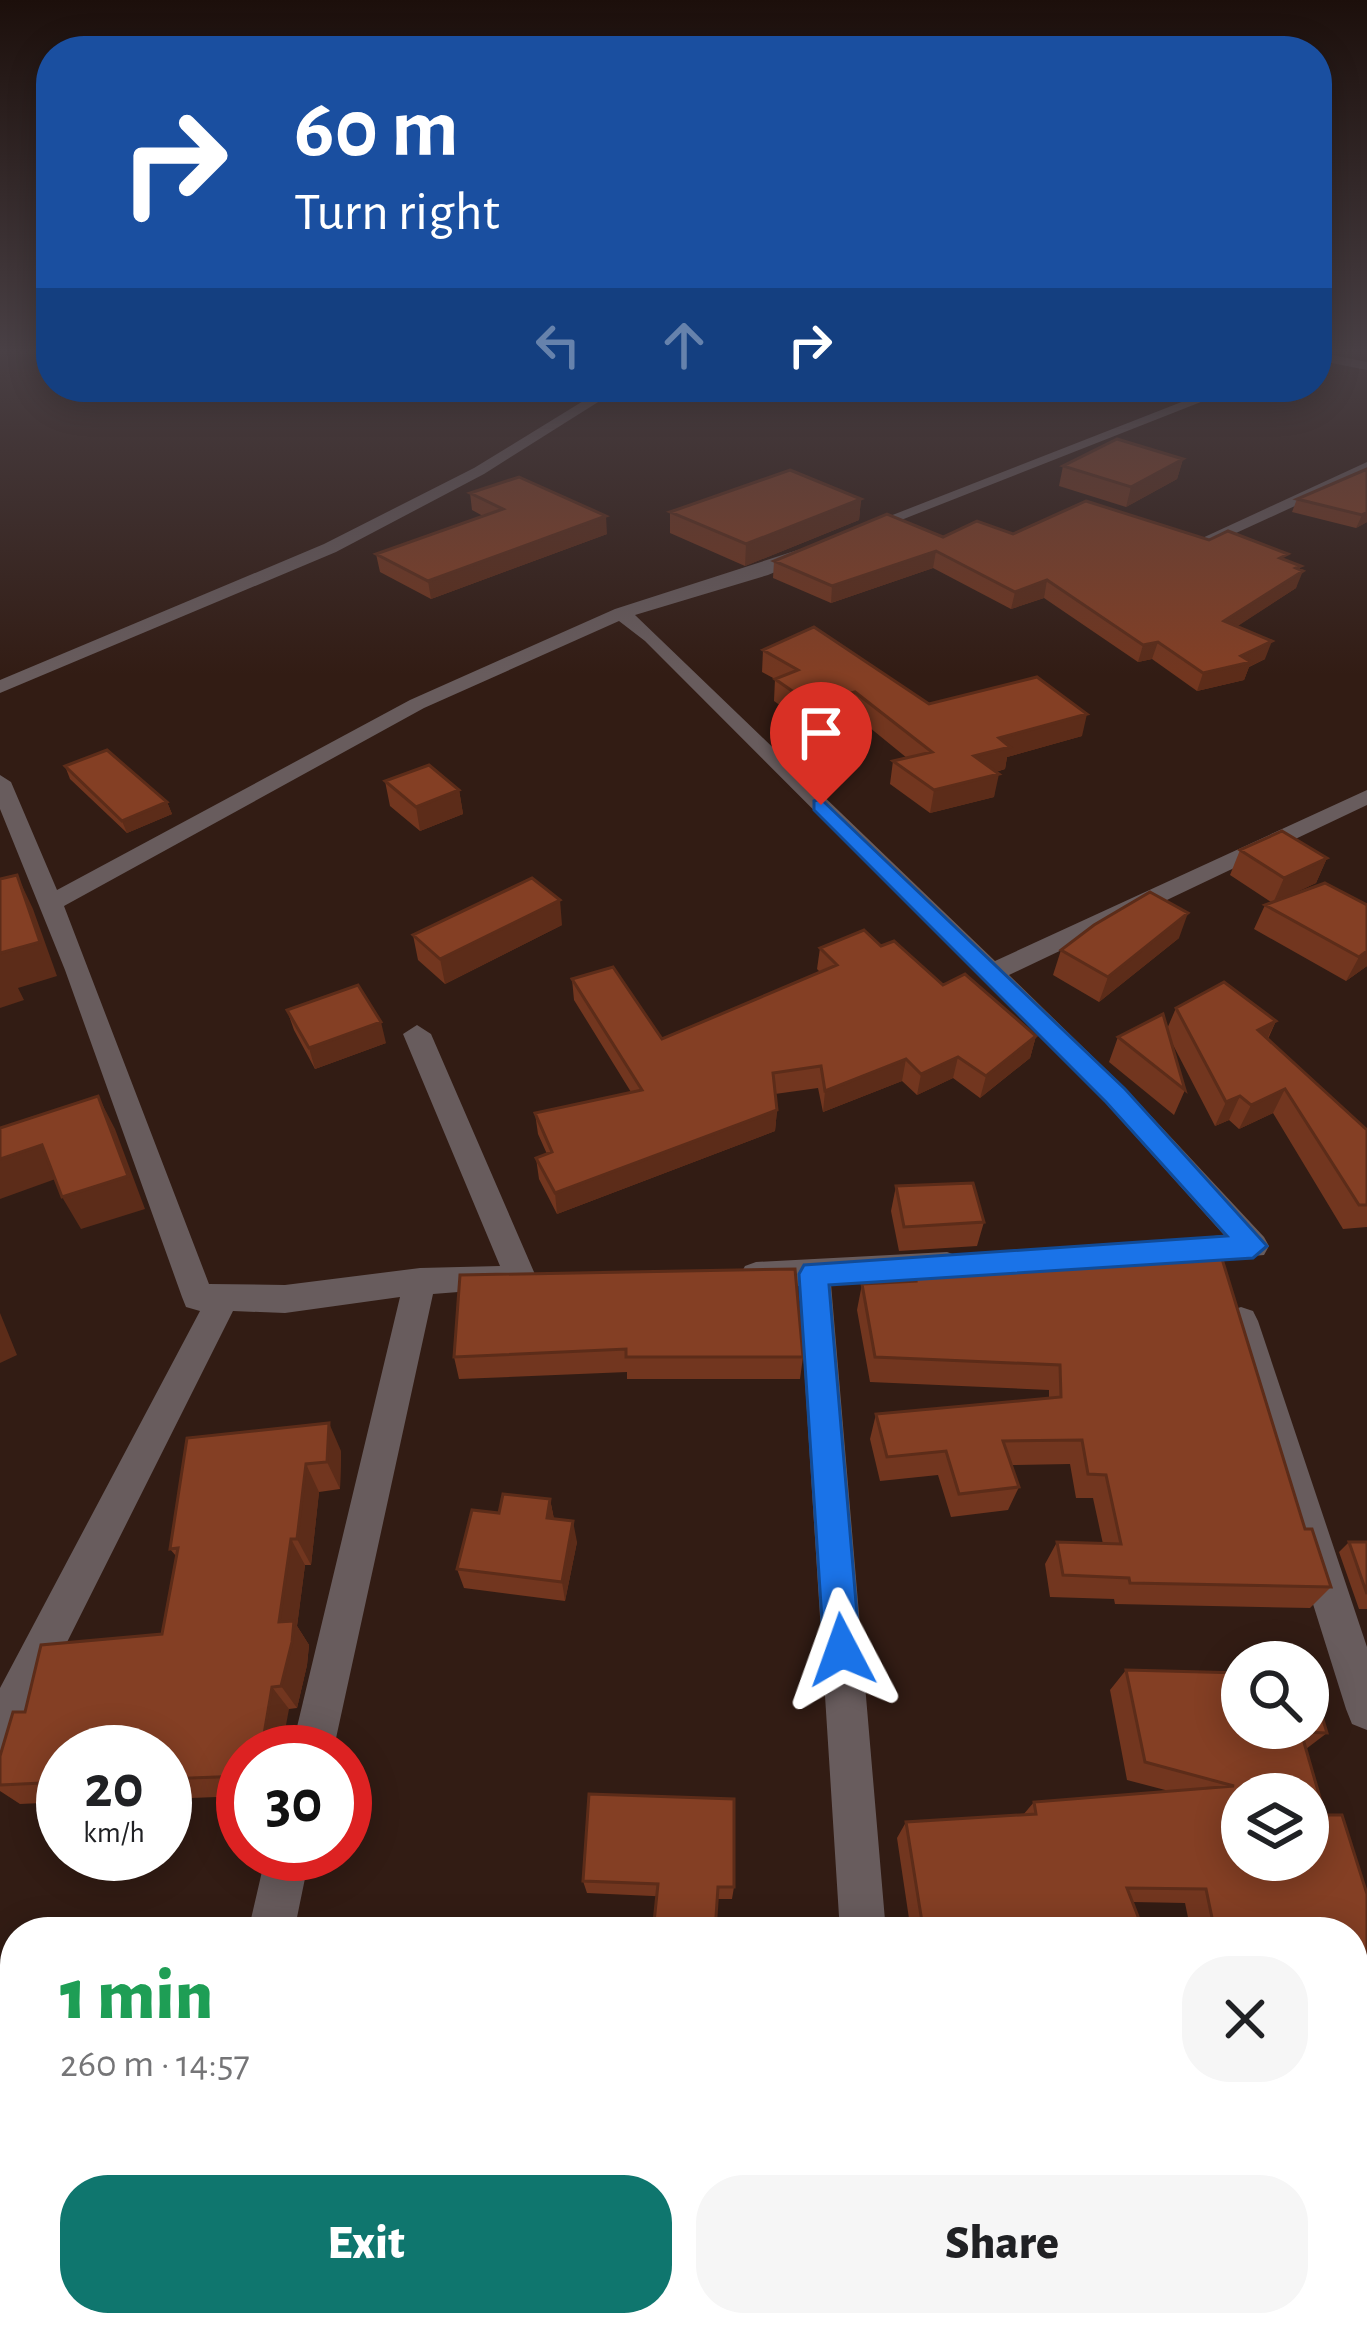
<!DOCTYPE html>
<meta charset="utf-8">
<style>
body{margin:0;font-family:"Alegreya Sans",sans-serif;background:#f6f6f6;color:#202124;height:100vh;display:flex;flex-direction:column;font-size:45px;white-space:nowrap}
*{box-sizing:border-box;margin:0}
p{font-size:39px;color:#757577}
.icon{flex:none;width:66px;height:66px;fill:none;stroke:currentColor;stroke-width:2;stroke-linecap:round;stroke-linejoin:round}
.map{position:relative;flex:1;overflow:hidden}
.panel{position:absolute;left:0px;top:1917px;width:1368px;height:420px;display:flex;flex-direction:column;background:#fff;border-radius:48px 48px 0 0;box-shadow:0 6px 30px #0003}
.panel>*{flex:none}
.top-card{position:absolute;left:36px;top:36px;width:1296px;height:366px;border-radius:48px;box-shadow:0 6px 30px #0003;background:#1a4fa0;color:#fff;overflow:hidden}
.controls{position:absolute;left:1221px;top:1641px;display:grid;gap:24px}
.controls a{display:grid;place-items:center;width:108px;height:108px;border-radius:50%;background:#fff;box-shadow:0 6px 30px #0003;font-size:60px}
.speed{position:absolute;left:36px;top:1725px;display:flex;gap:24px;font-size:60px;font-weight:700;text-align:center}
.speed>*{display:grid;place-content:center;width:156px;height:156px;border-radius:50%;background:#fff;box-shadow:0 6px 30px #0003;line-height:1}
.speed small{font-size:30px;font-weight:400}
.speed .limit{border:18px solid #d22;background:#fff;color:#111}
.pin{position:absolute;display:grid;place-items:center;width:102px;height:102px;color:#fff;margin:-123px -51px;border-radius:50% 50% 50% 0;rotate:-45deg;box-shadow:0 0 12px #0007}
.pin .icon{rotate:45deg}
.me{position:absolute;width:132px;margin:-66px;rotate:356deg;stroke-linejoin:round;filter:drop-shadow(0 0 9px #0008)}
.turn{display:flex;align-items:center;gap:42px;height:252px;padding:0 60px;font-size:54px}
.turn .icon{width:156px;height:156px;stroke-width:2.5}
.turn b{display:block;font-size:84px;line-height:102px}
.lanes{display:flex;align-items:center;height:114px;padding:0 60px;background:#0003;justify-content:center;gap:60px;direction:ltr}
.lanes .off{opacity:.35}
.round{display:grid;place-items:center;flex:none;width:126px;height:126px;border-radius:48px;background:#f6f6f6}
.headline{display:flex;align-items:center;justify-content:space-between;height:204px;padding:0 60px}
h1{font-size:72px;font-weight:800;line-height:90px;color:#1e9e55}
.action{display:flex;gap:24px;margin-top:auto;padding:24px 60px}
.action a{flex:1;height:138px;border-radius:48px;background:#0f766e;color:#fff;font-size:48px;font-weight:800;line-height:138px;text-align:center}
.action a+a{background:#f6f6f6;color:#202124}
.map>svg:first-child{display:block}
</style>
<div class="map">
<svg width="1367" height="2337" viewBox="0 0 1367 2337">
<rect width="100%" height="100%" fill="#321c14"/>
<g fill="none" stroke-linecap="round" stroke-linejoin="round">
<path fill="#685c5d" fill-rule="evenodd" d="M1317,352L1367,362V370L1317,360Z
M606,387H622L484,474L336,552L0,693V680L324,544L474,468Z
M1220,387H1239L863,535L849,532Z
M1367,462V473L1212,544L1198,540Z
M807,547L813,548V556L768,575L635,615L995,961L1367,790V805L1009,975L1125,1088L1264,1237L1269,1246L1264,1255L1163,1264L1152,1260L1147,1251L1152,1242L1224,1235L1105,1102L645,641L619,621L424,708L64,906L209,1284L285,1285L420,1268L500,1266L403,1034L417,1025L431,1034L537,1279L532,1288L521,1292L509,1288L433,1294L333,1752H291L400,1297L285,1313L233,1311L15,1746L0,1752V1688L200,1311L186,1307L182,1297L65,970L0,809V775L11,782L57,890L410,700L615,609Z
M947,1252L958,1256L963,1265L958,1274L947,1278L831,1284L886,1932H840L799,1286L745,1284L740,1275L745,1266L756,1262Z
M1241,1307L1253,1311L1258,1321L1367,1647V1730L1352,1724L1346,1709L1224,1321L1229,1311Z
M266,1854H310L294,1932H248Z
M154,2322H208L205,2337H151Z
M866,2322H920L921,2337H867Z"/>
</g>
<path fill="#72361f" d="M1183,459L1177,479L1126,507L1059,486L1063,466Z
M1367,469V522L1356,528L1292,512L1297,499Z
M470,493L607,534L431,599L380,572L376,554L483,516L472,510Z
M861,499L859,520L745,566L670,533V512Z
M1013,534L1209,540L1286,560L1300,570L1296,588L1237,626L1265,659L1249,667L1244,680L1197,691L1152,659L1138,662L1044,598L1011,609L933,568L831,603L773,578L774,561L943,537Z
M763,650L929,704L1082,736L1007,757L1005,769L996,772L994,797L930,813L890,784L893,761L907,758L853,714L809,726L774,701L775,679L762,672Z
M65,766L167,802L172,814L127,833L70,779Z
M385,781L459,790L463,814L420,831L390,806Z
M1240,850L1327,858L1316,883L1290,895L1367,905V966L1346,981L1254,929L1265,905L1271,902L1230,875Z
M562,925L445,984L418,960L413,935Z
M1179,938L1099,1002L1053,975L1061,950Z
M881,946L943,985L1036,1036L1030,1058L980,1098L953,1078L917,1095L902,1081L823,1112L818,1088L775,1094L777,1110L775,1131L557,1214L539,1179L536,1158L547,1154L538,1134L535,1113L631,1092L574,1000L572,979L662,1039L820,972L817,969L820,948Z
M1176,1008L1276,1021L1268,1039L1367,1130V1227L1343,1229L1273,1113L1239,1129L1229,1120L1215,1126L1171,1041L1185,1090L1174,1115L1109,1062L1118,1037L1167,1029Z
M287,1010L386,1043L315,1069L294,1030Z
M896,1186L984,1222L977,1246L899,1251L891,1211Z
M912,1259L1305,1529L1331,1587L1310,1608L1115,1604L1114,1599L1050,1597L1045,1564L1057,1542L1103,1544L1093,1498H1076L1070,1464L1011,1465L1019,1487L1008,1510L951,1517L938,1475L880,1481L870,1439L876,1414L1049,1398V1390L870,1382L857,1310L862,1284L907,1282Z
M460,1275L803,1357L800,1379H627V1372L459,1379L454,1357Z
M187,1438L341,1451L340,1489L319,1492L311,1565H305L297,1626L309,1645L307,1665L297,1708L289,1709L243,1752V1796L165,1799V1752H63V1802L20,1804L0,1791V1756L25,1712L162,1634L176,1556L170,1549Z
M550,1499L554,1519L577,1542L565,1601L464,1588L457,1569L499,1513Z
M1349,1542H1367V1609H1359L1339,1552Z
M1126,1670L1327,1733L1306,1749L1353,1932H1191L1185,1903L1133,1902L1144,1932H911L897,1838L906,1822L1023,1815L1034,1802L1169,1791L1127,1780L1110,1690Z
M583,1881L734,1887L732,1899H717L587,1893Z"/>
<path fill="#5c2c19" d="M1183,459L1177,479L1126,507L1131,487Z
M861,499L859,520L745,566L746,544Z
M1367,512V522L1356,528L1362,515Z
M606,516L607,534L431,599L428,581Z
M936,551L933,568L831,603L832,586Z
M1301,566L1298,574L1303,571L1296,588L1218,639L1224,621Z
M1047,580L1044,598L1011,609L1015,592Z
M1272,641L1265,659L1249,667L1244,680L1197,691L1203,673Z
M1158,642L1152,659L1138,662L1143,645Z
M855,692L853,714L809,726L811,704Z
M1087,714L1082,736L1007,757L1005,769L970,779L974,756L999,738Z
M999,774L994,797L930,813L934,790Z
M459,790L463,814L420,831L416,807Z
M167,802L172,814L127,833L122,821Z
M1327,858L1316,883L1273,903L1284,878Z
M17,875L33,909L57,976L18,988L24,1000L0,1008V953Z
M560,900L562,925L445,984L440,959Z
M1188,913L1179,938L1099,1002L1108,977Z
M1367,951V966L1346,981L1359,957Z
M1276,1021L1264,1045L1258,1030Z
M381,1022L386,1043L315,1069L309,1048Z
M1036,1036L1030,1058L980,1098L986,1076Z
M958,1057L953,1078L917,1095L921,1074Z
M906,1059L902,1081L823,1112L825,1091Z
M1285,1089L1273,1113L1239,1129L1251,1105Z
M98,1096L115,1129L145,1209L81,1229L62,1197Z
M1240,1096L1229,1120L1215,1126L1226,1102Z
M777,1110L775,1131L557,1214L555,1193Z
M42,1145L61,1177L0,1199V1159Z
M0,1313L17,1355L0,1363Z
M329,1423L341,1451L340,1489L327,1462Z
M306,1464L319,1492L311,1565L297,1539Z
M550,1499L554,1520L547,1518Z
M573,1521L577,1542L565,1601L562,1582Z
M291,1539L305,1565L297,1626L309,1645L307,1665L297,1708L281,1686L279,1622Z
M272,1687L289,1709L281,1752H261Z"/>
<path fill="#843f24" stroke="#5c2c19" stroke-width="3" fill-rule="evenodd" d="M1117,439L1183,459L1131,487L1063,466Z
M1367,469V512L1362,515L1297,499Z
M790,470L861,499L746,544L670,512Z
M519,477L606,516L428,581L376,554L503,509L470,493Z
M1086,501L1209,540L1228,531L1288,554L1280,558L1301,566L1296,568L1303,571L1224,621L1272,641L1241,656L1251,662L1203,673L1158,642L1143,645L1047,580L1015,592L936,551L832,586L774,561L887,514L943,537L977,521L1013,534Z
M814,627L929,704L1037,677L1087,714L999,738L1010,747L974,756L999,774L934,790L893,761L932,752L855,692L811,704L775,679L798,670L763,650Z
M107,750L167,802L122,821L65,766Z
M429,765L459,790L416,807L385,781Z
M1282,831L1327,858L1284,878L1240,850Z
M17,875L40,942L0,953V879Z
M532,878L560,900L440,959L413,935Z
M1325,883L1367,905V951L1359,957L1265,905Z
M1150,892L1188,913L1108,977L1061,950L1094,925Z
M864,930L881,946L894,941L943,985L965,974L1036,1036L986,1076L958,1057L921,1074L906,1059L825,1091L821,1066L773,1073L777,1110L555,1193L536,1158L552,1152L535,1113L642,1090L572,979L613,967L662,1039L837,965L820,948Z
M1224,982L1276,1021L1258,1030L1367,1130V1205H1359L1285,1089L1251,1105L1240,1096L1226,1102L1176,1008Z
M358,985L381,1022L309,1048L287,1010Z
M1163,1014L1185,1090L1118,1037Z
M98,1096L128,1176L62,1197L42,1145L0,1159V1128Z
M973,1183L984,1222L904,1227L896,1186Z
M1142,1245L1219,1249L1305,1529H1312L1331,1587L1130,1583L1129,1578L1063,1575L1057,1542L1121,1544L1106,1475L1088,1474L1082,1440L1003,1441L1019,1487L959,1494L946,1451L887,1457L876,1414L1061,1397L1060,1365L875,1357L862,1284L916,1281L912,1259Z
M795,1269L803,1357H626V1349L454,1357L460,1275Z
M329,1423L327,1462L306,1464L297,1539H291L279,1622L294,1621L292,1642L281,1686L272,1687L261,1752H243V1776L165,1779V1752H63V1782L0,1785V1756L13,1712H25L41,1645L162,1634L178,1548L170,1549L187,1438Z
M503,1494L550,1499L547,1518L573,1521L562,1582L457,1569L472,1510L499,1513Z
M1349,1542H1367V1594Z
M1126,1670L1242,1673V1728H1308V1676H1310L1327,1733L1301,1732L1325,1815H1342L1367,1894V2206H1353V1932H1215L1206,1889L1127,1888L1144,1932H914L913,1930L923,1928L906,1822L1036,1814L1034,1802L1234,1786L1145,1762ZM1242,1794H1308V1860H1242Z
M589,1794L734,1799V1887H718L715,1932H653L658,1884L583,1881Z"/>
<linearGradient id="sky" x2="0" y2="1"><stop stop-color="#1c0f0b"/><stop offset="0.52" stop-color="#494045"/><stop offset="1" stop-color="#494045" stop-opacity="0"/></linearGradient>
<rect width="1367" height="675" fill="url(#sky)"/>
<path fill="#1a73e8" stroke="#114b97" stroke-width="3" d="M821,799L1125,1089L1267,1246L1253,1258L829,1285L860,1650L855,1663L842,1668L829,1663L824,1650L799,1274L804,1265L1227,1236L1106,1102L814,810V801Z"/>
</svg>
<div class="controls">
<a><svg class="icon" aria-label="search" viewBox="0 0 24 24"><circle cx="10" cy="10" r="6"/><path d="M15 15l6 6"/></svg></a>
<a><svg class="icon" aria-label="layers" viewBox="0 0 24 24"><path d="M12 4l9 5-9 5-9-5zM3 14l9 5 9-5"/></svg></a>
</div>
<div class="speed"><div>20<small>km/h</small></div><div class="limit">30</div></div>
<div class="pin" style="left:821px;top:805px;background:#d93025"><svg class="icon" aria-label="arrive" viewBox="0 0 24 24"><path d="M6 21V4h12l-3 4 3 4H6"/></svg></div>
<svg class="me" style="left:842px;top:1650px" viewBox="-20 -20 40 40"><path d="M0-17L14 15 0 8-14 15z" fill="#1a73e8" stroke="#fff" stroke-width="4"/></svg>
<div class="top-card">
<div class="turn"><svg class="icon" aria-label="right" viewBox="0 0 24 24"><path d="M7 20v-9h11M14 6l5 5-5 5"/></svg><div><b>60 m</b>Turn right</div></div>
<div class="lanes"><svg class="icon off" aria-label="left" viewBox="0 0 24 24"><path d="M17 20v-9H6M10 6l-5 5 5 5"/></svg><svg class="icon off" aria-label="ahead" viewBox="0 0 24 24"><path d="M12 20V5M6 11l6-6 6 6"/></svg><svg class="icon" aria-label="right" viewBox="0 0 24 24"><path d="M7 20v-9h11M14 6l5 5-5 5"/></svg></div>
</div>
<section class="panel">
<div class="headline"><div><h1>1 min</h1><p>260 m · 14:57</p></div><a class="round"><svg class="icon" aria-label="close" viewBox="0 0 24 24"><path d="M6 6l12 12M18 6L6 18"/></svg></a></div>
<div class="action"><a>Exit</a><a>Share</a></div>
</section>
</div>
